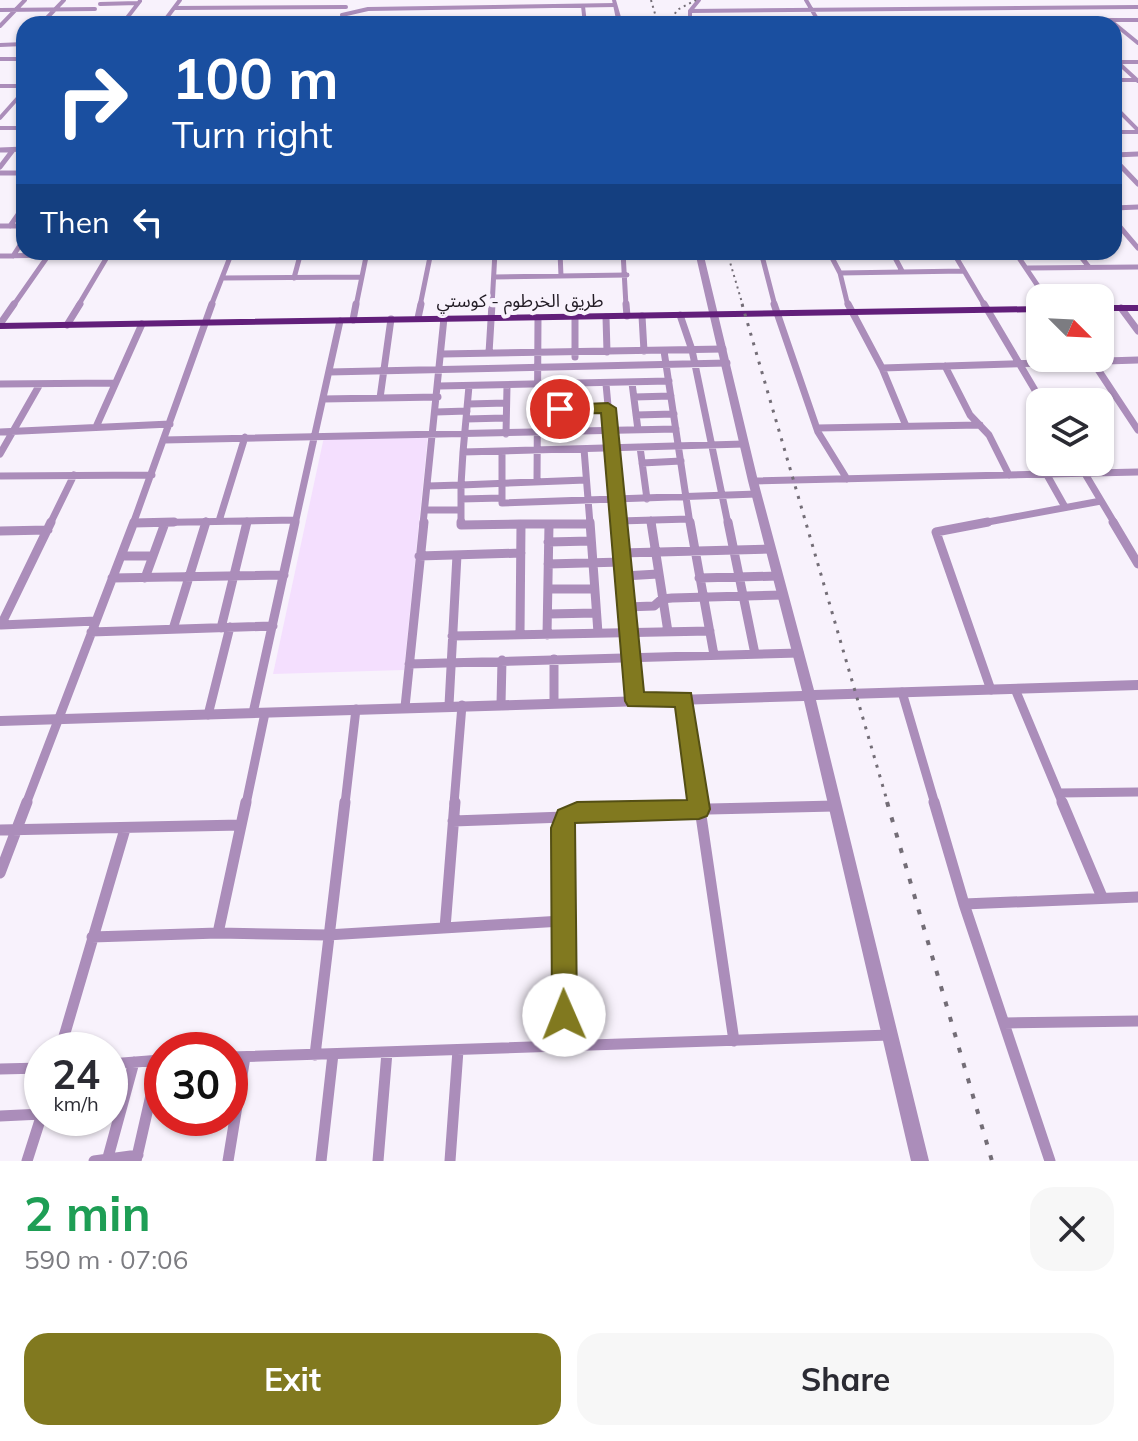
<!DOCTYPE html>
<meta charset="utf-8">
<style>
body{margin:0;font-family:Mulish,"Noto Sans Arabic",sans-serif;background:#f7f7f7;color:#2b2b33;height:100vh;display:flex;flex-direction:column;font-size:30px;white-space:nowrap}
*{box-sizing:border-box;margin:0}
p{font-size:26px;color:#7c7c81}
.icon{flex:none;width:44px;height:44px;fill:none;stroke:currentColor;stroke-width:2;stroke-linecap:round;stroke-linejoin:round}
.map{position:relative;height:1161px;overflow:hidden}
.drawer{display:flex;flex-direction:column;background:#fff;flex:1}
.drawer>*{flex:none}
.guide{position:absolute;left:16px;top:16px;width:1106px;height:244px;border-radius:24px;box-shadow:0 2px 6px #0004;background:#1a4fa0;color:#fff;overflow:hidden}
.needle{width:52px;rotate:114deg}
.tools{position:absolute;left:1026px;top:284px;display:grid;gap:16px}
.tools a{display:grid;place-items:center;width:88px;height:88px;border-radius:16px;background:#fff;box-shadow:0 2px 6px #0004;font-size:40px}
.speed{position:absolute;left:24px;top:1032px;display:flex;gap:16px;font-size:40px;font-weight:700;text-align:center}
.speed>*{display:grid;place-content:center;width:104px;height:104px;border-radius:50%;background:#fff;box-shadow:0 2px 6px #0004;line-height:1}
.speed small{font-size:20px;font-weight:400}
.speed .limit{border:12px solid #d22;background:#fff;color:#111}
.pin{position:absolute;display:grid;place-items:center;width:68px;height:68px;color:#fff;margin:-34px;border:4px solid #fff;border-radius:50%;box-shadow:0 2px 8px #0007}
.me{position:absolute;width:88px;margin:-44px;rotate:359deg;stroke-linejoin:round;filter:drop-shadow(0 0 6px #0008)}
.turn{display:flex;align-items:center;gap:28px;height:168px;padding:0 24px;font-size:36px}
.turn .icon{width:104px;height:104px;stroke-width:2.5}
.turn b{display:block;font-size:56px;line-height:68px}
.then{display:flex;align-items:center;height:76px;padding:0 24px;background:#0003;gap:16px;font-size:30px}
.round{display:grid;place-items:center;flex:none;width:84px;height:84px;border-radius:24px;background:#f7f7f7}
.headline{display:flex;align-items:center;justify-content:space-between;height:136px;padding:0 24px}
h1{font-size:48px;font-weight:700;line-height:60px;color:#1e9e55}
.primary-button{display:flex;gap:16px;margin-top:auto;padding:16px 24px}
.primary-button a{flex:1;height:92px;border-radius:24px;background:#81791f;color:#fff;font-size:32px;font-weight:700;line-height:92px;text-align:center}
.primary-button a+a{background:#f7f7f7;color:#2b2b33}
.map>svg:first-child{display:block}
</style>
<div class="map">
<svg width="1138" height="1161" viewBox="0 0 1138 1161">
<rect width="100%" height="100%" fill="#f8f2fc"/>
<path fill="#f4dffe" d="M428,435L404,670L273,674L324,437Z"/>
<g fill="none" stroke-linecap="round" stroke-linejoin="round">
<path stroke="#ab8dba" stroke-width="4" d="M806,0L820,24
M100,4L138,3
M583,6L585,24
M174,8L346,7
M0,10L95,9
M690,11L699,0
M342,15L368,9L615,5
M1072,20H1138
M1111,21L1138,43
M204,22H339
M123,23L140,1
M424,23L567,24
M860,23L1015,21
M41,24L64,0
M82,24L163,23
M162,24L180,0
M690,24V11L1138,7
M0,26L25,0
M0,45L24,44
M0,59H24
M1114,59L1138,81
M1115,62H1138
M1114,80H1135
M0,86H24
M1114,106L1138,130
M0,118L24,91
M0,128H24
M1114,132H1138"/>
<path stroke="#ab8dba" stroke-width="5" d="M0,150L24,149
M1114,155L1138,154
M1114,159L1138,184
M0,167L13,150
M0,173H24
M1114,208L1138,207
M1114,220L1138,248
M0,226H24
M10,226L24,206
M560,252L561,276
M623,252L626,306
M761,252L775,306
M829,252L840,273L848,306
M892,252L902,271
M953,252L985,306
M1015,252L1046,298
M1077,252L1089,267
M0,256L109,254
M13,256L24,239
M1027,268L1138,267
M840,273L964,271
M494,277L627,275
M222,278L362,277
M294,278L301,252
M13,306L50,253
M78,306L110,252
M211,306L232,252
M356,306L367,252
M420,306L431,252
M492,306L495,252"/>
<path stroke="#ab8dba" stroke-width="7" d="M626,304L627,316
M774,304L818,432L847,479
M848,304L882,368L906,426
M984,304L1042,402
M1121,308L1138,331
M680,315L692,350L728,524
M642,316L644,351
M575,317V357
M606,317L607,352
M418,318L421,304
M353,320L356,304
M0,324L14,304
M67,325L80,304
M664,351L690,524
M489,353L492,304
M442,354L723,349
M1093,362L1138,430
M945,366L970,415L989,435L1009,475
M882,368L1138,360
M329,372L727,363
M632,383L638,430
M0,384L115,383
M559,384L562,433
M606,384L619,524
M439,386L669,381
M469,386L463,452L744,444
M634,397L671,396
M380,398L391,319
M323,399L438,397
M468,404L506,403
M537,410L608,408
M436,412L467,411
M636,415L674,414
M466,419L505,418
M96,427L142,324
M817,428L980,425
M0,432L170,424
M506,434L507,386
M164,440L676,429
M640,447L647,499
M584,449L590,524
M502,452V503L757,494
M0,454L40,384
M1078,462L1115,524
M642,463L681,461
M1047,475L1065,507
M0,476L152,475
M753,481L1138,472
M537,482L538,318
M428,486L461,485L463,452
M461,499L502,498
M425,510H461
M651,520L652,524
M219,521L245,437
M619,521L689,519
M134,523L296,520
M50,524L74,475
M133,524L212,304
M205,524L206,521
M246,524L247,521
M295,524L340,321
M423,524L444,318
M461,524V485L586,480
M505,524H521
M521,524H549
M549,524H590
M977,524L1101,501"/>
<path stroke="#ab8dba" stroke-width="9" d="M461,522V525L521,524
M590,522L598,633
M619,522L635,701
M651,522L668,632
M690,522L714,655
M728,522L755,654
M988,522L936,532L991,690
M1113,522L1138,564
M134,523L174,522
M0,531L48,530
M548,542L591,541
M621,553L770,549
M121,556H153
M419,556L521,553
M548,564L622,562
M624,576L658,574
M112,578L284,575
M145,578L165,523
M699,578L778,576
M548,589H594
M626,607L654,606L662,599L672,598L783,595
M548,614L596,613
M1,625L51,522
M1,625L96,621
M221,628L247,522
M173,629L206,522
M91,632L273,626
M520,634L521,524H549
M547,635L549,524H590
M452,636L710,631
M554,659V703
M409,664L799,653
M1015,689L1063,804
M902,692L935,804
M684,699L699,804
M501,704L502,660
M449,705L457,555
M405,707L424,522
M253,713L295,522
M208,715L230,627
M1059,793L1138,792
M26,804L134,522
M246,804L265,713
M345,804L356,709
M454,804L462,705"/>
<path stroke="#ab8dba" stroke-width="11" d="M699,802L734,1041
M934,802L964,904L1050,1161
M1062,802L1102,897
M453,821L565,817
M0,830L241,825
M0,873L27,802
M964,904L1138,897
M445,928L455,802
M218,933L246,802
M92,937L218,933L327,935L562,921
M1004,1023L1138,1021
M565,1046L562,828L565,817L577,812L834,806
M60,1050L125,829
M315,1055L345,802
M230,1057L890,1035
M110,1064L161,1060
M0,1069L42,1068
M0,1116L42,1114L27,1161
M94,1161L138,1155
M107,1161L134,1062
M136,1161L159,1060
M228,1161L245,1057
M321,1161L333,1054
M378,1161L387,1052
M450,1161L458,1050"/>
<path fill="#ab8dba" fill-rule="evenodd" d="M612,0H616L623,24H617Z
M695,252H703L758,481L814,690L1138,680V690L816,700L929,1161H911L804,701L0,726V716L802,691L748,481Z"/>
<path fill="#621f7a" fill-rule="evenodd" d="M1100,305H1138V311H1100Z
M1040,306V312L0,329V323Z"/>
<path stroke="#736d76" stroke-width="2" stroke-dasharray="2 4" stroke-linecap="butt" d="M651,0L658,24
M672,19L677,10L696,0
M727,252L743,306"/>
<path stroke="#736d76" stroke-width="3" stroke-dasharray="3 7" stroke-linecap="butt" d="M742,304L888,804"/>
<path stroke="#736d76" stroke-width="4" stroke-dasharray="5 11" stroke-linecap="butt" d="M887,802L992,1161"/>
</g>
<path fill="#81791f" stroke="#544f14" stroke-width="2" d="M608,403L616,408L644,692L691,693L710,809L707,816L699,819L575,823L577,1015L573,1024L564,1028L555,1024L552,1015L551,828L558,810L577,802L687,800L675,707L628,706L625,701L601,413L560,414L553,409L560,405Z"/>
<g text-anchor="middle" stroke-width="8" stroke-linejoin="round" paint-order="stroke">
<g font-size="18" fill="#221c25" stroke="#f8f2fc">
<text x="520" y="307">طريق الخرطوم - كوستي</text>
</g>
</g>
</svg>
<div class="tools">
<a><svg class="needle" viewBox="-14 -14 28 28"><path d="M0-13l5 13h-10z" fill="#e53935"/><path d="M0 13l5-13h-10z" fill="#7c7c81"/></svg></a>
<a><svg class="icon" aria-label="layers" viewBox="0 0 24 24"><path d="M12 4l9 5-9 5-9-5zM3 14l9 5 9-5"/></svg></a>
</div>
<div class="speed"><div>24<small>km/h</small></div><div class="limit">30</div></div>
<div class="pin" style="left:560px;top:409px;background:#d93025"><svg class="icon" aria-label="arrive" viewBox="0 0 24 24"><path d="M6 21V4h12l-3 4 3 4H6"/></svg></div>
<svg class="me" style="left:564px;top:1015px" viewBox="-20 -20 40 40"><circle r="19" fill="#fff"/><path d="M0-13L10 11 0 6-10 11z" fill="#81791f"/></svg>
<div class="guide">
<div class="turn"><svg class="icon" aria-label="right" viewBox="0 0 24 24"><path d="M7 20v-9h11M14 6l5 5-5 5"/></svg><div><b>100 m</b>Turn right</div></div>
<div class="then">Then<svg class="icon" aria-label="left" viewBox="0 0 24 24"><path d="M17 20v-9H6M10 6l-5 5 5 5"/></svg></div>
</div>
</div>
<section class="drawer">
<div class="headline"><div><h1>2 min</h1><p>590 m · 07:06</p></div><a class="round"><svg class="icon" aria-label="close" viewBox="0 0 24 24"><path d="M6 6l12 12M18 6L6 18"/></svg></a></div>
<div class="primary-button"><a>Exit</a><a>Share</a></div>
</section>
